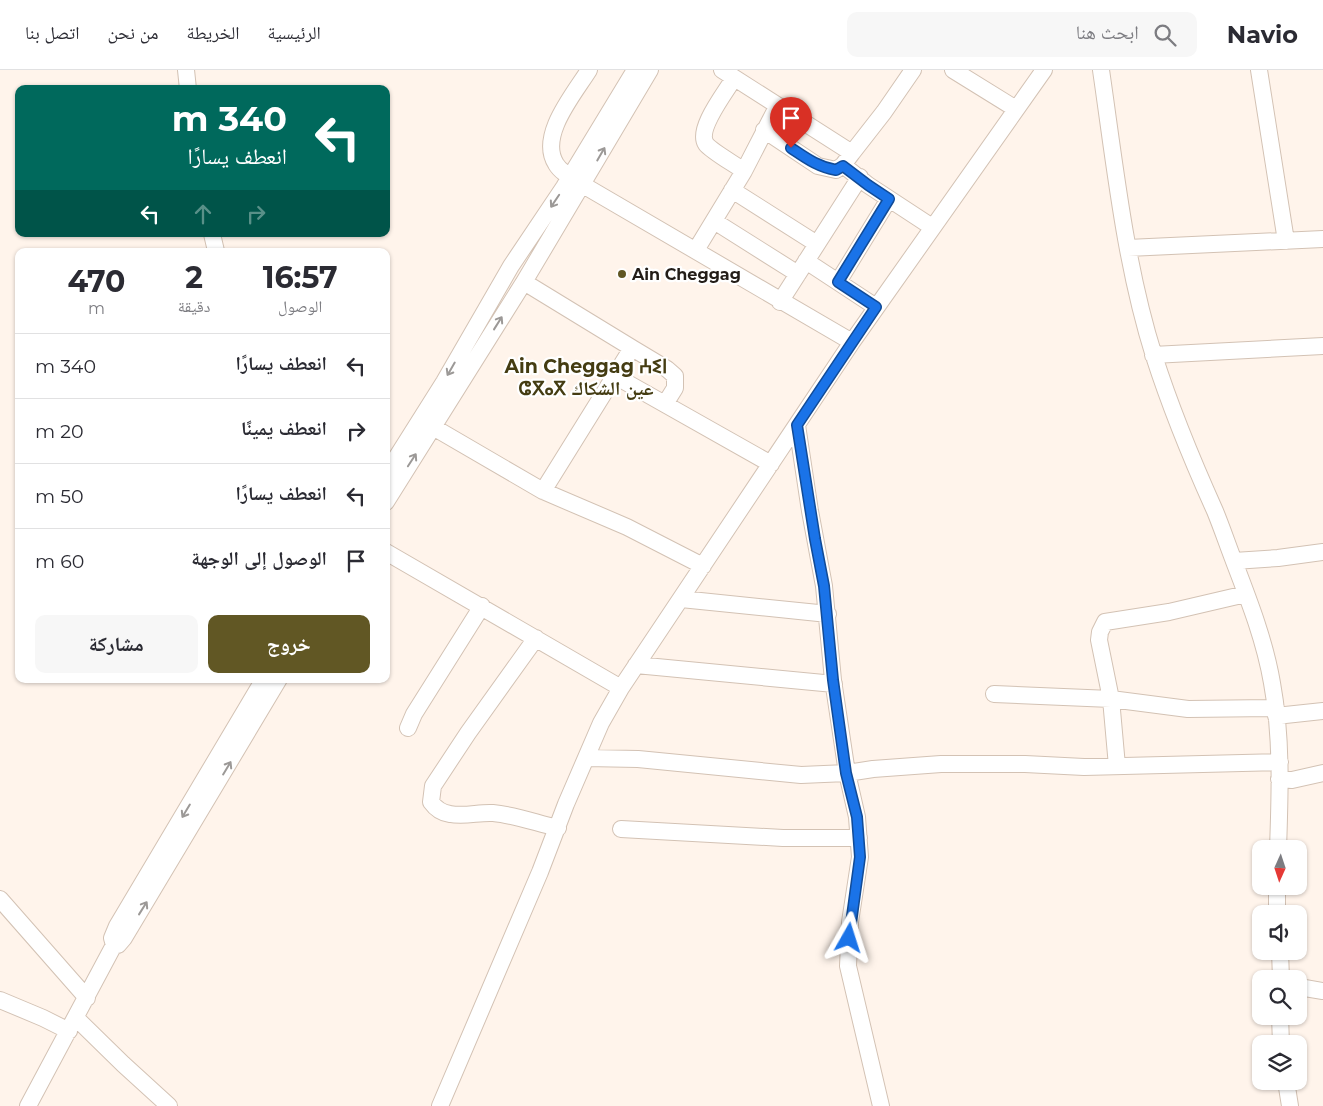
<!DOCTYPE html>
<html lang="ar">
<meta charset="utf-8">
<style>
body{margin:0;font-family:Montserrat,"Noto Naskh Arabic","Noto Sans Tifinagh",sans-serif;background:#f7f7f7;color:#2b2b33;direction:rtl;height:100vh;display:flex;flex-direction:column;font-size:19px;white-space:nowrap}
*{box-sizing:border-box;margin:0}
p{font-size:16px;color:#7c7c81}
.icon{flex:none;width:28px;height:28px;fill:none;stroke:currentColor;stroke-width:2;stroke-linecap:round;stroke-linejoin:round}
.map{position:relative;flex:1;overflow:hidden;direction:ltr}
.panel{position:absolute;left:15px;top:178px;width:375px;height:435px;display:flex;flex-direction:column;background:#fff;border-radius:10px;box-shadow:0 1px 4px #0004;direction:rtl}
.panel>*{flex:none}
.top-card{position:absolute;left:15px;top:15px;width:375px;height:152px;border-radius:10px;box-shadow:0 1px 4px #0004;direction:rtl;background:#00695c;color:#fff;overflow:hidden}
.needle{width:32px;rotate:183deg}
.tools{position:absolute;left:1252px;top:770px;display:grid;gap:10px}
.tools a{display:grid;place-items:center;width:55px;height:55px;border-radius:10px;background:#fff;box-shadow:0 1px 4px #0004;font-size:25px}
.pin{position:absolute;display:grid;place-items:center;width:42px;height:42px;color:#fff;margin:-51px -21px;border-radius:50% 50% 50% 0;rotate:-45deg;box-shadow:0 0 5px #0007}
.pin .icon{rotate:45deg}
.me{position:absolute;width:55px;margin:-28px;rotate:6deg;stroke-linejoin:round;filter:drop-shadow(0 0 4px #0008)}
.turn{display:flex;align-items:center;gap:18px;height:105px;padding:0 20px;font-size:22px}
.turn .icon{width:65px;height:65px;stroke-width:2.5}
.turn b{display:block;font-size:35px;line-height:42px}
.lanes{display:flex;align-items:center;height:48px;padding:0 20px;background:#0003;justify-content:center;gap:25px;direction:ltr}
.lanes .off{opacity:.35}
.eta{display:flex;justify-content:space-evenly;align-items:center;height:85px;text-align:center}
.eta b{font-size:30px;font-weight:700;line-height:35px}
.button{display:flex;gap:10px;margin-top:auto;padding:10px 20px}
.button a{flex:1;height:58px;border-radius:10px;background:#615724;color:#fff;font-size:20px;font-weight:700;line-height:58px;text-align:center}
.button a+a{background:#f7f7f7;color:#2b2b33}
ul{padding:0;list-style:none}
li{display:flex;align-items:center;gap:15px;height:65px;padding:0 20px;border-top:1px solid #e1e1e2}
li div{flex:1}
li b{display:block;font-size:19px}
li em{font-style:normal}
header{display:flex;align-items:center;gap:30px;box-sizing:border-box;height:70px;padding:0 25px;background:#fff;border-bottom:1px solid #e1e1e2}
header strong{font-size:24px}
nav{display:flex;gap:28px;margin-inline-start:auto;font-size:18px}
.search{width:350px;height:45px;background:#f7f7f7;display:flex;align-items:center;gap:12px;box-sizing:border-box;padding:0 18px;border-radius:10px;color:#7c7c81;font-size:19px}
.map>svg:first-child{display:block}
</style>
<header>
<strong>Navio</strong>
<div class="search"><svg class="icon" aria-label="search" viewBox="0 0 24 24"><circle cx="10" cy="10" r="6"/><path d="M15 15l6 6"/></svg>ابحث هنا</div>
<nav><a>الرئيسية</a><a>الخريطة</a><a>من نحن</a><a>اتصل بنا</a></nav>
</header>
<div class="map">
<svg width="1323" height="1036" viewBox="0 0 1323 1036">
<rect width="100%" height="100%" fill="#fff4eb"/>
<g fill="none" stroke-linecap="round" stroke-linejoin="round">
<defs>
<path id="minor" d="M186,0L188,19
M589,0C574,24 538,66 556,94C561,103 574,109 583,115L852,272
M722,0L852,83L843,95L868,115L932,157
M953,0L1016,39
M1101,0C1115,96 1125,194 1154,286C1171,339 1192,390 1215,441C1222,458 1228,476 1235,494C1250,533 1265,572 1272,613C1282,667 1280,724 1278,779
M1259,0L1286,171
M734,8C726,22 696,59 706,74C711,81 736,95 744,101
M764,60L818,96L836,100L843,95
M852,83L884,42L913,0
M732,120L817,174
M714,151L798,204
M212,164L216,181
M1128,178L1323,169
M696,180L744,101L777,37
M806,191L876,237
M524,212L632,278L543,421
M838,212L889,129
M780,232L860,107
M632,278L667,299L675,306V318L665,334
M1153,285L1323,276
M615,306L771,394
M797,355L810,441L824,516L833,610L847,703L857,747L860,787L850,852L848,896L881,1036
M433,357L543,421L627,457L703,496
M386,404L444,312L511,196L564,117L635,0
M386,432L524,212L650,0
M386,482L621,618
M1234,491L1278,488L1323,482
M681,529L828,544
M536,568L468,663L433,716L431,732C436,739 442,743 450,744C465,747 479,742 493,743C515,745 536,753 558,758
M636,595L834,614
M994,624L1111,629L1099,570L1100,562L1105,552L1169,542L1246,524
M1276,646L1323,641
M408,658L414,644L482,536
M586,688L638,689L801,705L847,703L873,699L941,694H1025L1084,697L1280,692
M1117,696L1111,629L1188,639L1276,638
M1279,709L1292,710L1323,703
M621,759L783,768H859
M0,829L87,928
M1277,844V816
M114,875L112,868L117,856L264,609
M1280,881L1281,909
M1299,917L1323,921
M0,930L43,948L69,961
M1280,946L1281,974
M76,948L123,994L169,1036
M1286,1011L1290,1036
M28,1036L114,875H118L124,868L279,609
M440,1036L540,802L566,734L601,653L621,618L852,272L1044,0"/>
</defs>
<use href="#minor" stroke="#d3c2b4" stroke-width="18"/>
<use href="#minor" stroke="#fff" stroke-width="16"/>
</g>
<defs><path id="oneway-shaft" d="M-6 0H5M1.5-3L5.5 0L1.5 3" fill="none" stroke-width="1.6" stroke-linecap="round" stroke-linejoin="round" transform="scale(1.25)"/></defs>
<g stroke="#9c9997">
<use href="#oneway-shaft" transform="translate(601 84) rotate(-60)"/>
<use href="#oneway-shaft" transform="translate(555 131) rotate(124)"/>
<use href="#oneway-shaft" transform="translate(498 253) rotate(-58)"/>
<use href="#oneway-shaft" transform="translate(451 299) rotate(120)"/>
<use href="#oneway-shaft" transform="translate(412 390) rotate(-57)"/>
<use href="#oneway-shaft" transform="translate(227 698) rotate(-59)"/>
<use href="#oneway-shaft" transform="translate(186 741) rotate(121)"/>
<use href="#oneway-shaft" transform="translate(143 838) rotate(-58)"/>
</g>
<g fill="none" stroke-linecap="round" stroke-linejoin="round">
<defs>
<path id="route" d="M791,78C806,88 818,97 836,100L843,96L868,115L889,129L838,212L876,237L797,355L815,469L824,516L833,610L846,703L857,747L860,787L849,868"/>
</defs>
<use href="#route" stroke="#114b97" stroke-width="12"/>
<use href="#route" stroke="#1a73e8" stroke-width="9"/>
</g>
<circle fill="#615724" stroke="#fff" stroke-width="2" cx="622" cy="204" r="5"/>
<g text-anchor="middle" stroke-width="4.5" stroke-linejoin="round" paint-order="stroke">
<g font-size="16" font-weight="bold" fill="#231d18" stroke="#fff" text-anchor="start">
<text x="632" y="210">Ain Cheggag</text>
</g>
<g font-size="19" font-weight="bold" fill="#443c12" stroke="#fff">
<text x="586" y="303">Ain Cheggag ⵄⵉⵏ<tspan x="586" dy="22">ⵛⴳⴰⴳ عين الشكاك</tspan></text>
</g>
</g>
</svg>
<div class="tools">
<a><svg class="needle" viewBox="-14 -14 28 28"><path d="M0-13l5 13h-10z" fill="#e53935"/><path d="M0 13l5-13h-10z" fill="#7c7c81"/></svg></a>
<a><svg class="icon" aria-label="sound" viewBox="0 0 24 24"><path d="M4 9h4l5-4v14l-5-4H4zM17 9q2 3 0 6"/></svg></a>
<a><svg class="icon" aria-label="search" viewBox="0 0 24 24"><circle cx="10" cy="10" r="6"/><path d="M15 15l6 6"/></svg></a>
<a><svg class="icon" aria-label="layers" viewBox="0 0 24 24"><path d="M12 4l9 5-9 5-9-5zM3 14l9 5 9-5"/></svg></a>
</div>
<div class="pin" style="left:791px;top:78px;background:#d93025"><svg class="icon" aria-label="arrive" viewBox="0 0 24 24"><path d="M6 21V4h12l-3 4 3 4H6"/></svg></div>
<svg class="me" style="left:849px;top:868px" viewBox="-20 -20 40 40"><path d="M0-17L14 15 0 8-14 15z" fill="#1a73e8" stroke="#fff" stroke-width="4"/></svg>
<div class="top-card">
<div class="turn"><svg class="icon" aria-label="left" viewBox="0 0 24 24"><path d="M17 20v-9H6M10 6l-5 5 5 5"/></svg><div><b>340 m</b>انعطف يسارًا</div></div>
<div class="lanes"><svg class="icon" aria-label="left" viewBox="0 0 24 24"><path d="M17 20v-9H6M10 6l-5 5 5 5"/></svg><svg class="icon off" aria-label="ahead" viewBox="0 0 24 24"><path d="M12 20V5M6 11l6-6 6 6"/></svg><svg class="icon off" aria-label="right" viewBox="0 0 24 24"><path d="M7 20v-9h11M14 6l5 5-5 5"/></svg></div>
</div>
<section class="panel">
<div class="eta">
<div><b>16:57</b><p>الوصول</p></div>
<div><b>2</b><p>دقيقة</p></div>
<div><b>470</b><p>m</p></div>
</div>
<ul>
<li><svg class="icon" aria-label="left" viewBox="0 0 24 24"><path d="M17 20v-9H6M10 6l-5 5 5 5"/></svg><div><b>انعطف يسارًا</b></div><em>340 m</em></li>
<li><svg class="icon" aria-label="right" viewBox="0 0 24 24"><path d="M7 20v-9h11M14 6l5 5-5 5"/></svg><div><b>انعطف يمينًا</b></div><em>20 m</em></li>
<li><svg class="icon" aria-label="left" viewBox="0 0 24 24"><path d="M17 20v-9H6M10 6l-5 5 5 5"/></svg><div><b>انعطف يسارًا</b></div><em>50 m</em></li>
<li><svg class="icon" aria-label="arrive" viewBox="0 0 24 24"><path d="M6 21V4h12l-3 4 3 4H6"/></svg><div><b>الوصول إلى الوجهة</b></div><em>60 m</em></li>
</ul>
<div class="button"><a>خروج</a><a>مشاركة</a></div>
</section>
</div>
